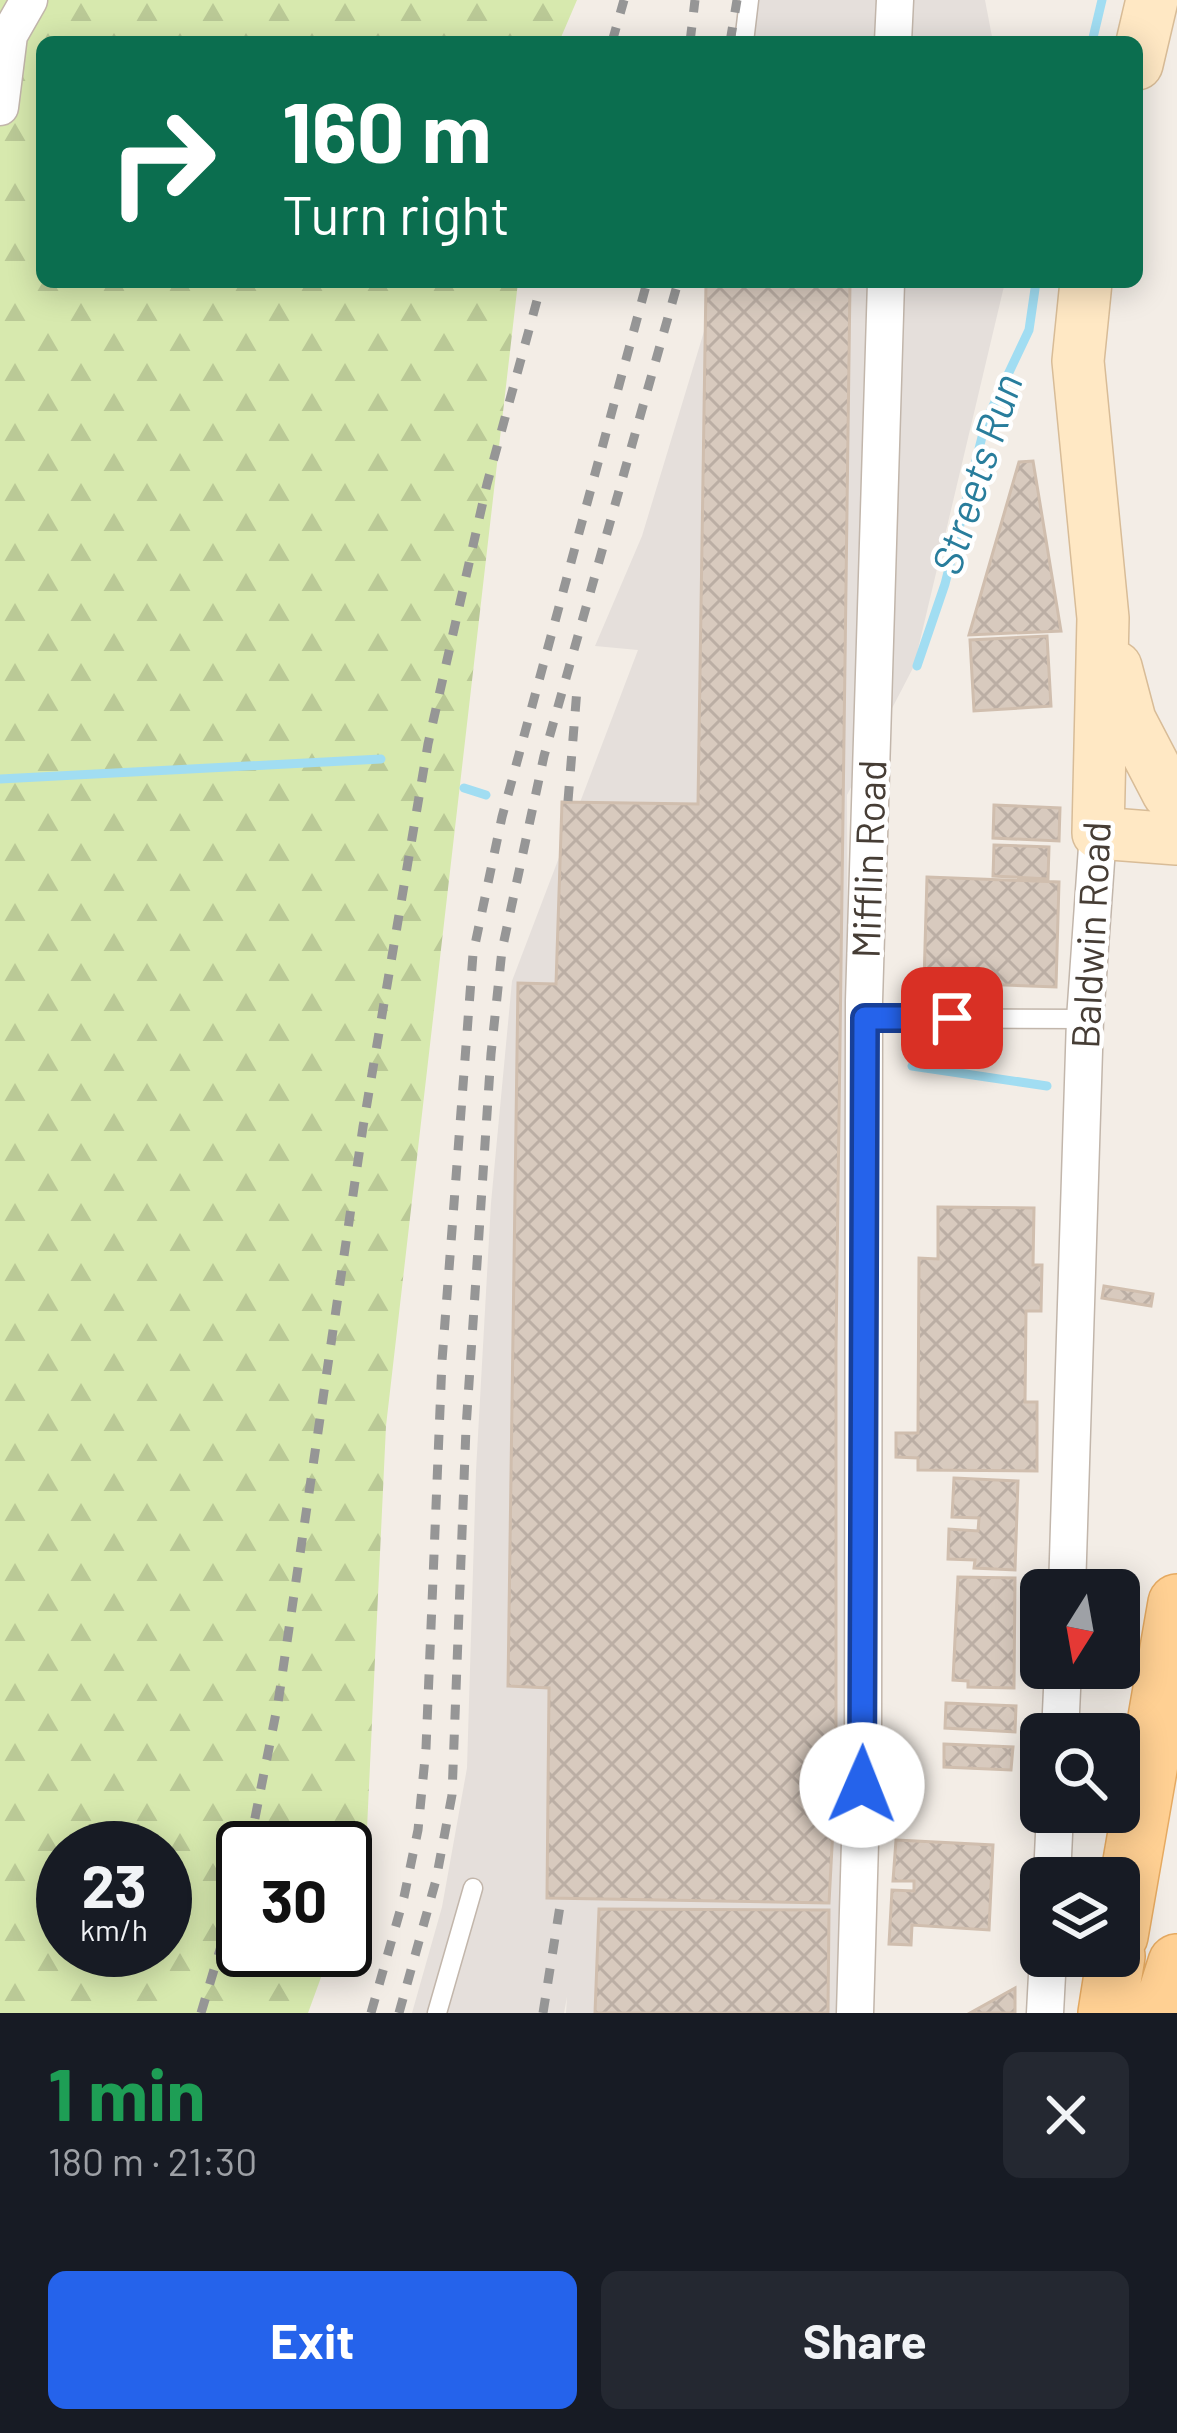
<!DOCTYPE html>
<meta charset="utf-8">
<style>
body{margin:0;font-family:Barlow,sans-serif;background:#242831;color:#f1f3f6;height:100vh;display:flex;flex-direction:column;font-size:45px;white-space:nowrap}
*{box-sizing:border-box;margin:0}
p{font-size:39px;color:#9ea1a6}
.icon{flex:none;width:66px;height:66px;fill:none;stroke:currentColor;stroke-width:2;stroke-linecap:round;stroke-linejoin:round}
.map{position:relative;height:2013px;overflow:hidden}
.side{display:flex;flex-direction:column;background:#171b24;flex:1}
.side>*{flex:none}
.guide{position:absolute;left:36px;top:36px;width:1107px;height:252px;border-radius:18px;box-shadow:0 6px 30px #0003;background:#0b6e4f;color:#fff;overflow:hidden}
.needle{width:78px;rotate:191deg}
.fabs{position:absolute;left:1020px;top:1569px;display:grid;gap:24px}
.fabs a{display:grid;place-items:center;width:120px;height:120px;border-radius:18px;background:#171b24;box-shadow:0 6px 30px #0003;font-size:60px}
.speed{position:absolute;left:36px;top:1821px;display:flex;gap:24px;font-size:60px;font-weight:700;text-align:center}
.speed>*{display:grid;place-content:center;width:156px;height:156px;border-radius:50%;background:#171b24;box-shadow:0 6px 30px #0003;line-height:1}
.speed small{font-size:30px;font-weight:400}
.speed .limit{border:6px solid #111;border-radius:18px;background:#fff;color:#111}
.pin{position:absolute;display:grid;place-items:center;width:102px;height:102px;color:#fff;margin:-51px;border-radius:24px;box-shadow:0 6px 18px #0006}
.me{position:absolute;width:132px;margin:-66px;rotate:1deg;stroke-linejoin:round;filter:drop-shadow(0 0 9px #0008)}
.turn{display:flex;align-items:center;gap:42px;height:252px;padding:0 48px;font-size:54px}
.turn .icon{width:156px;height:156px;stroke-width:2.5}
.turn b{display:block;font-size:84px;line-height:102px}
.round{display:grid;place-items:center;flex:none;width:126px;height:126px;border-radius:18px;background:#242831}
.overview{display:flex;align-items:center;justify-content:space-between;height:204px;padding:0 48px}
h1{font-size:72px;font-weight:700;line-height:90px;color:#1e9e55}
.action{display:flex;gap:24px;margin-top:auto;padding:24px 48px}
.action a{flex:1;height:138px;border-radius:18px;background:#2563eb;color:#fff;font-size:48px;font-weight:700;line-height:138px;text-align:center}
.action a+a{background:#242831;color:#f1f3f6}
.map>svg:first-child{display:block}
</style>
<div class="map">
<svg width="1177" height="2013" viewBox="0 0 1177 2013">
<defs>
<pattern id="forest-firs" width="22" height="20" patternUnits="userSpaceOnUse" patternTransform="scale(3)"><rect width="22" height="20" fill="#d7e9ae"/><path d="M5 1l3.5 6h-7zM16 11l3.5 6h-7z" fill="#bac996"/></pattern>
<pattern id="building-cross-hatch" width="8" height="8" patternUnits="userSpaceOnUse" patternTransform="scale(3)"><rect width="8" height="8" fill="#d8cabe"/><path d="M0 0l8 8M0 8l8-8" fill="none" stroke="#bbaea4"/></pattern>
</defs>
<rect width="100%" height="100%" fill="#f3ede6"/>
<path fill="#e5dfdb" d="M754,0H985L993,42H750Z
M719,282H1005L914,666L847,795L849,1341L842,2013H566L567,1997L564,2013H412L442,1907L467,1768L476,1471L491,1203L512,981L638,650L595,646L642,536Z"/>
<path fill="url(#forest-firs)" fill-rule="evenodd" d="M0,0H577L559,42H42V282H518L386,1426L366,1850L345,1910V1848H243V1950H331L308,2013H0ZM63,1848H165V1950H63Z"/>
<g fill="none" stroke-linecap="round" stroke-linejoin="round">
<path stroke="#a1ddf2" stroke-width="9" d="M1092,42L1102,0
M917,666L945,584L986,421L1029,330L1036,282
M0,779L381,759
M464,788L486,795
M912,1066L1047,1086"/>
</g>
<path fill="url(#building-cross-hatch)" stroke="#d0beae" stroke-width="3" d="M706,282H850L836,1347V1772L829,1903L547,1898L549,1688L508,1686L518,983L556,984L562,802L698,804Z
M1033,461L1061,631L969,635L1019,462Z
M1047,636L1051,706L974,711L970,640Z
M994,805L1060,808L1059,841L993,838Z
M994,845L1049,847L1048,879L993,876Z
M927,877L1059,882L1056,987L924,982Z
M938,1207L1034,1208L1033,1265H1042L1041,1311H1026L1025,1402H1037V1471L918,1470V1458L896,1457V1433H918L919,1258L938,1259Z
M1104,1286L1153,1294L1151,1306L1102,1298Z
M954,1478L1018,1481L1015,1570L974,1568L975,1560L948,1559L949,1529L978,1531L979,1518L952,1517Z
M958,1577L1015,1578L1014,1688L968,1687V1681L953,1680Z
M946,1703L1016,1706L1015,1732L945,1728Z
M944,1744L1013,1747L1011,1770L944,1767Z
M896,1840L993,1845L989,1930L912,1925L911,1945L889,1944L892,1890L914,1891V1881H893Z
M599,1909L829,1910L828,2013H595Z
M1015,1988V2013H970Z"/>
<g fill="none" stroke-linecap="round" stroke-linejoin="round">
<defs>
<path id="service" d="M744,42L749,0
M865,1018L1085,1019
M437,2013L473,1888"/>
<path id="minor" d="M893,42L895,0
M0,107L9,35L29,0
M1067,1590L1085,1019L1098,833
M1060,1734L1063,1668
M1052,1878L1055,1812
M855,2013L863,1740L864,1001L886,282
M1045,2013L1048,1956"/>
<path id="secondary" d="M1137,64L1152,0
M1086,282L1078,361L1103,618L1098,833L1177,839
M1116,667L1130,720L1168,793L1177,801"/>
<path id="primary" d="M1119,1936L1177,1603
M1107,2013L1116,1956
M1161,2013L1177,1963"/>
</defs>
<use href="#service" stroke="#c2b6ab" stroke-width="21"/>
<use href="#minor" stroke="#c2b6ab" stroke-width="39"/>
<use href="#secondary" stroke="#d8bc97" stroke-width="54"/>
<use href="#primary" stroke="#e6aa61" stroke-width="60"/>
<use href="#service" stroke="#fff" stroke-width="18"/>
<use href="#minor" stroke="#fff" stroke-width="36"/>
<use href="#secondary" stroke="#ffe8c4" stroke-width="51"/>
<use href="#primary" stroke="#ffd093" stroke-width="57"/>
<path stroke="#969696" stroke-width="9" stroke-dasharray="15 15" stroke-linecap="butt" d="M612,42L624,0
M690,42L695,0
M730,42L737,0
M568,801L577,689
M249,1848L278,1703L363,1127L428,744L487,484L542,282
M201,2013L243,1873
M371,2013L404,1897L418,1830L426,1748L442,1361L473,954L502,817L647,282
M399,2013L436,1880L452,1795L466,1428L491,1054L502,950L544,756L678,282
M543,2013L560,1906"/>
</g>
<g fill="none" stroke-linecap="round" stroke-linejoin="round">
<defs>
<path id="route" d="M862,1785L865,1018H952"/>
</defs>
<use href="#route" stroke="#184099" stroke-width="30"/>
<use href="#route" stroke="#2563eb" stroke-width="21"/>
</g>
<g text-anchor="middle" stroke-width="9" stroke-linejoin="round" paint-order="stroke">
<g font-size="39" fill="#463d35" stroke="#fff">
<text transform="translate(869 859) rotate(-88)" y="14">Mifflin Road</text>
<text transform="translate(1091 935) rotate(-87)" y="14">Baldwin Road</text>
</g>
<g font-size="42" font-style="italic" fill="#287d9c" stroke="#fff">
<text transform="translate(977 474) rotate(-72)" y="15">Streets Run</text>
</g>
</g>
</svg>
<div class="fabs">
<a><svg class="needle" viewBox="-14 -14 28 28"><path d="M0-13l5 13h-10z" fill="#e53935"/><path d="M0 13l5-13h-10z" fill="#9ea1a6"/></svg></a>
<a><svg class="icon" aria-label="search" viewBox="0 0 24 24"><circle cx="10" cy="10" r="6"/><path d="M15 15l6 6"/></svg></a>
<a><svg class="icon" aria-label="layers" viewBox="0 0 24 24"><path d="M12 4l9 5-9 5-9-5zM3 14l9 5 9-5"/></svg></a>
</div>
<div class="speed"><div>23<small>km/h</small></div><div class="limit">30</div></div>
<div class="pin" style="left:952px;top:1018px;background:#d93025"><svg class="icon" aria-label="arrive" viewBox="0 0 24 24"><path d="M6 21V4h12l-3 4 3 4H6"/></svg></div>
<svg class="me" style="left:862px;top:1785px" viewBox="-20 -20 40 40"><circle r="19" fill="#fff"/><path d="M0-13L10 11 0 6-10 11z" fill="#2563eb"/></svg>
<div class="guide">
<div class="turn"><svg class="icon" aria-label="right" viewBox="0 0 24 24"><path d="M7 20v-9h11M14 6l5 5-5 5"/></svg><div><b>160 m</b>Turn right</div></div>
</div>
</div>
<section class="side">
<div class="overview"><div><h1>1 min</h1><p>180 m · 21:30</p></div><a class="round"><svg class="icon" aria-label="close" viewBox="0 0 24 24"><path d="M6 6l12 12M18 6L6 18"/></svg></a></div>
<div class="action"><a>Exit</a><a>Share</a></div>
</section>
